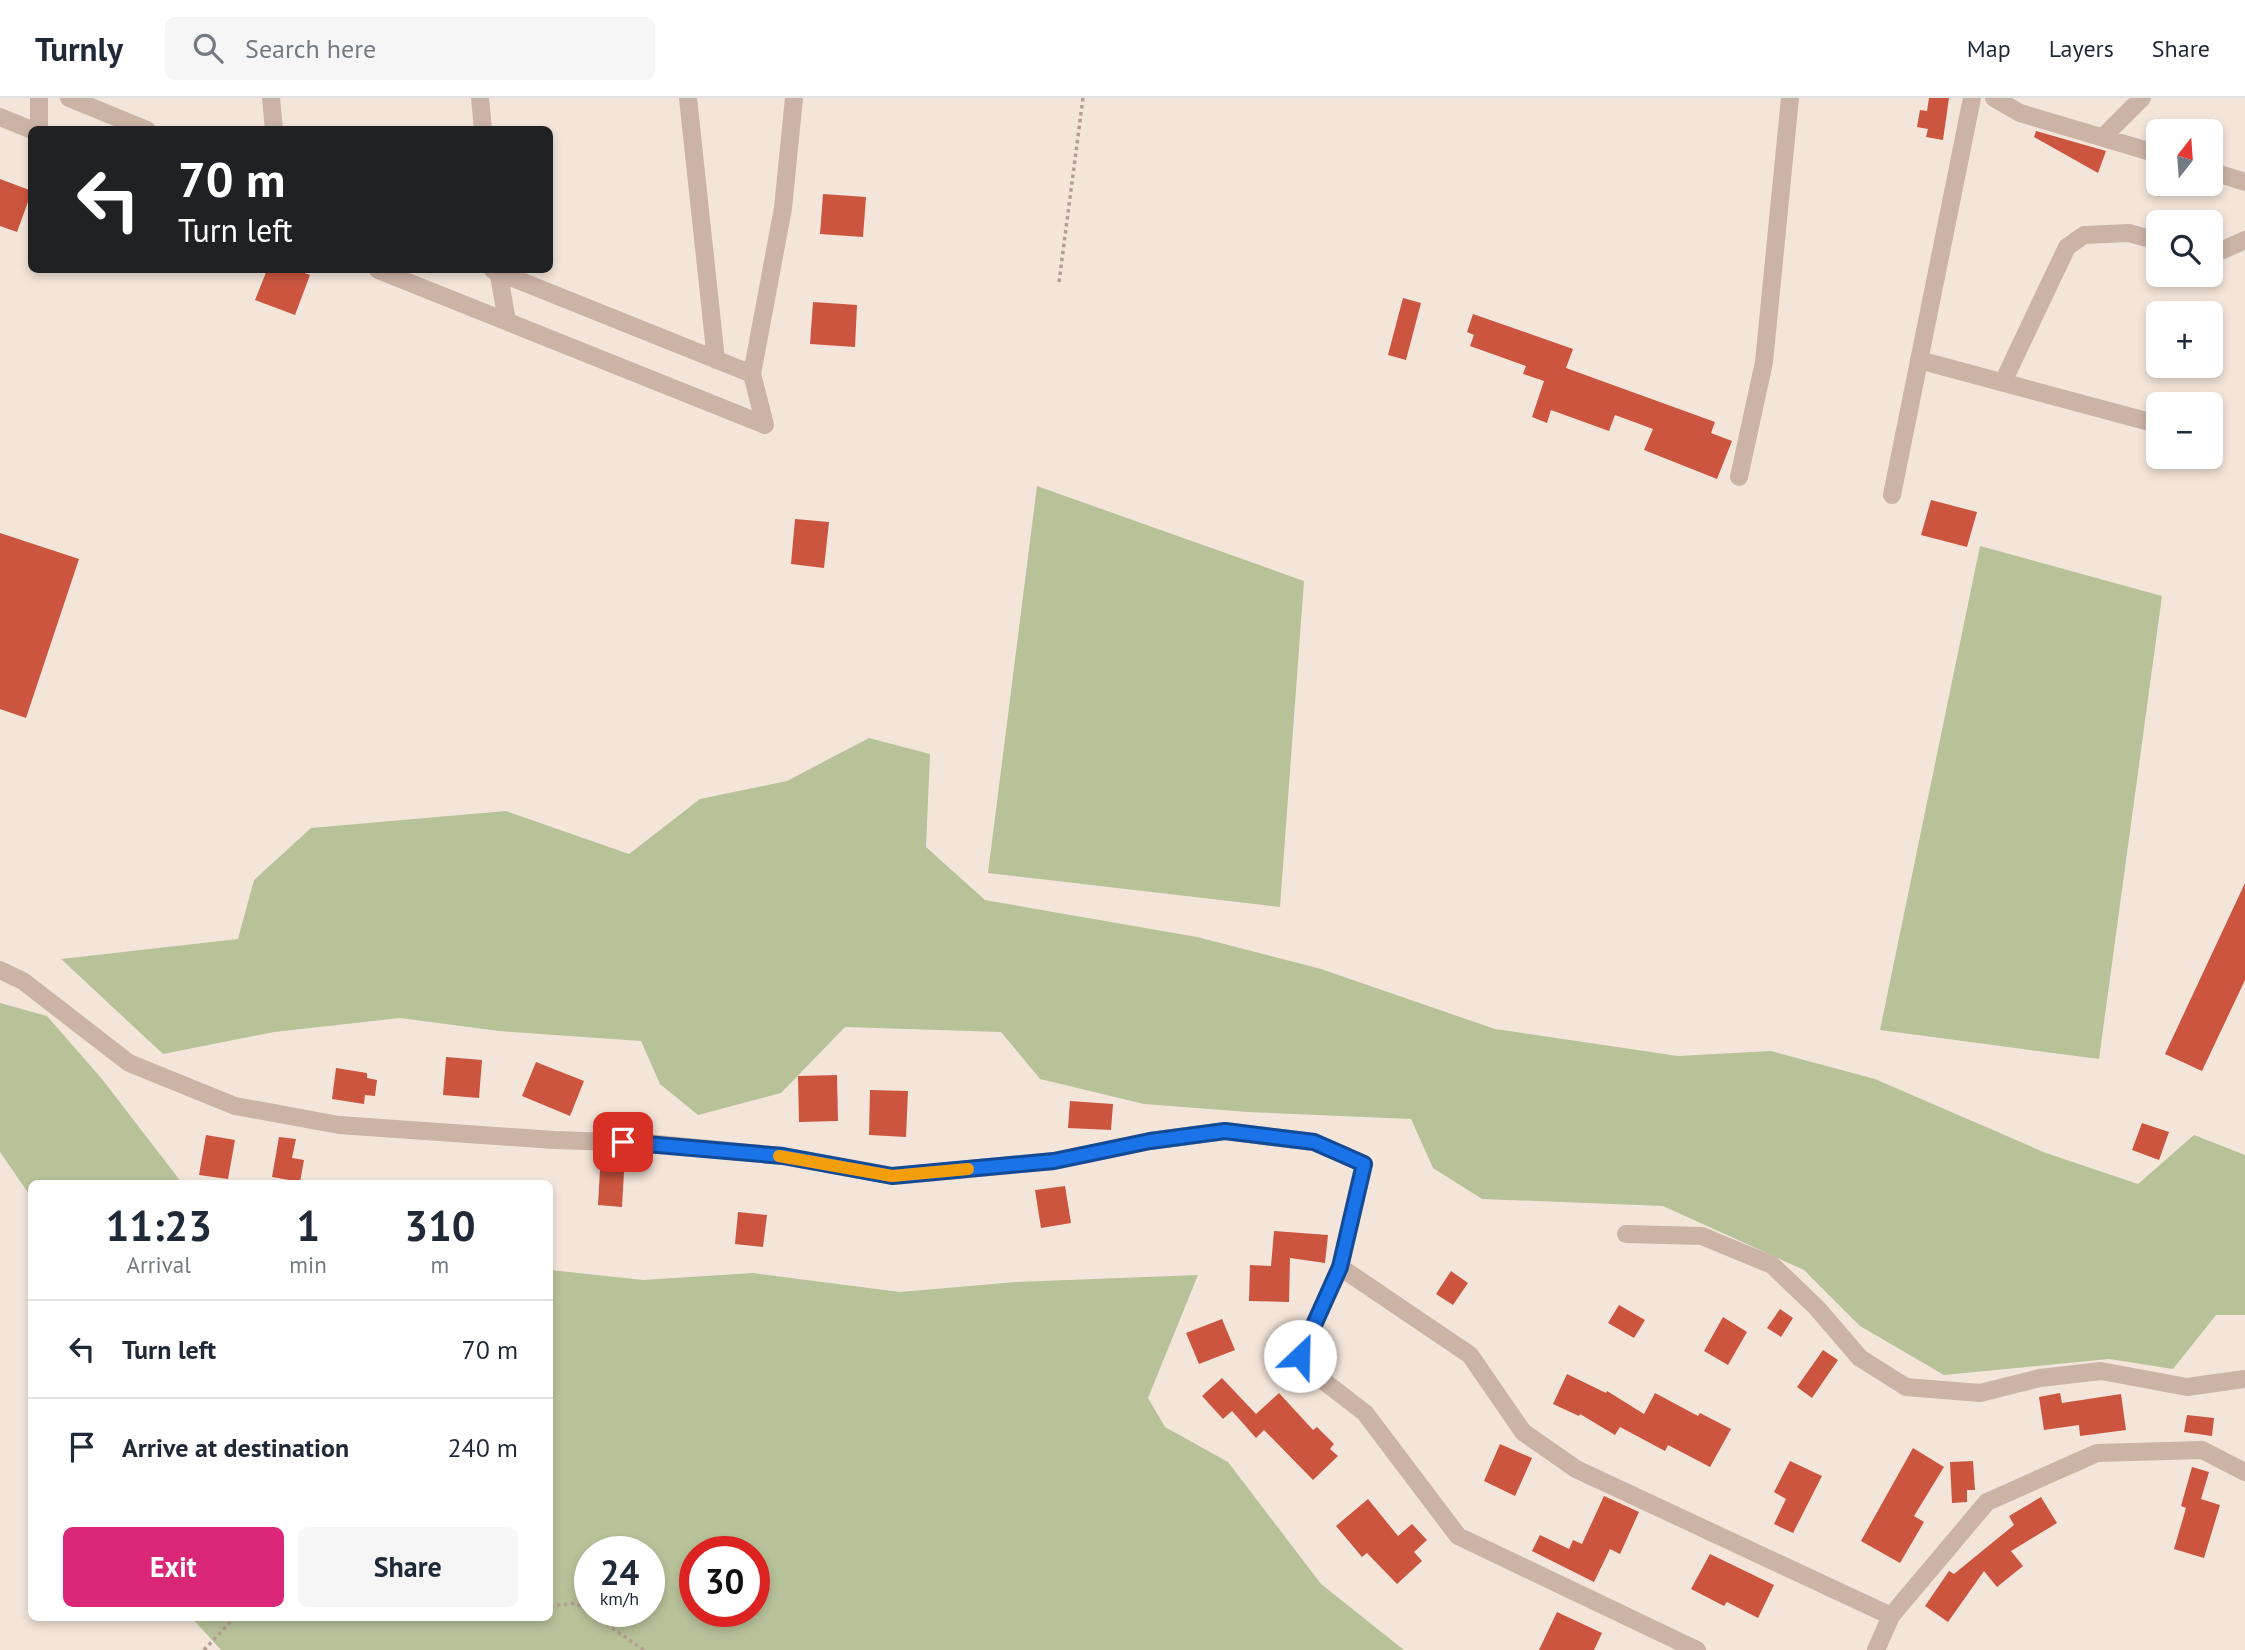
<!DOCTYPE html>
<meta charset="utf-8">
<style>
body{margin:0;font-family:"PT Sans",sans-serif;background:#f6f6f7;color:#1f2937;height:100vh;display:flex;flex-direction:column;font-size:26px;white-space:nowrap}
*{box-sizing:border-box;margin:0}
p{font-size:23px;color:#747a83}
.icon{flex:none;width:38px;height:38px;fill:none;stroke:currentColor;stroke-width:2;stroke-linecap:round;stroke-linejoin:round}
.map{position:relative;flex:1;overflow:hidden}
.panel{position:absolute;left:28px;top:1082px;width:525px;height:441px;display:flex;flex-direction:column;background:#fff;border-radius:10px;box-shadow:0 4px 10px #0003}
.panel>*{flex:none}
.banner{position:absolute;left:28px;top:28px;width:525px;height:147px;border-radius:10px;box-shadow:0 4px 10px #0003;background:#202124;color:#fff;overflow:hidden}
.needle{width:46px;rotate:17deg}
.buttons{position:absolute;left:2146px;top:21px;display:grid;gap:14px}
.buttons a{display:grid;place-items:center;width:77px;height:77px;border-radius:10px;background:#fff;box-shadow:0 4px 10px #0003;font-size:35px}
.speed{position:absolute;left:574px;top:1438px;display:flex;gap:14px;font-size:35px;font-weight:700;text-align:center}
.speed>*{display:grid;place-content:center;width:91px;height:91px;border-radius:50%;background:#fff;box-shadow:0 4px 10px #0003;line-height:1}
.speed small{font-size:18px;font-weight:400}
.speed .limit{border:10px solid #d22;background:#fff;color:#111}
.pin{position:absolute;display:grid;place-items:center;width:60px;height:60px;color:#fff;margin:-30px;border-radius:14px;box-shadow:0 4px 10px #0006}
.me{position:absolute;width:77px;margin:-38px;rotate:24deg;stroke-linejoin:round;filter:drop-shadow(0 0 5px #0008)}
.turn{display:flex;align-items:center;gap:24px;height:147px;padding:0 35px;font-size:32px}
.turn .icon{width:91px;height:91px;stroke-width:2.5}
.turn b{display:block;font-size:49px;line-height:60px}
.eta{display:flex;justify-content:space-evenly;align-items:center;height:119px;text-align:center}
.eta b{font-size:42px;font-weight:800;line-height:49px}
.action{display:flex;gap:14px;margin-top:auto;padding:14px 35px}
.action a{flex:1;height:80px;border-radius:10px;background:#db2777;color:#fff;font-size:28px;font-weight:800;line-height:80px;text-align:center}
.action a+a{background:#f6f6f7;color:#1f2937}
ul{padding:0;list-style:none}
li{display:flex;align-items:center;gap:21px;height:98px;padding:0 35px;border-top:2px solid #e0e1e3}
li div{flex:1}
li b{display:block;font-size:26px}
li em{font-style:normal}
header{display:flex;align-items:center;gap:42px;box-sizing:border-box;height:98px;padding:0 35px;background:#fff;border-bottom:2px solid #e0e1e3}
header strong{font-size:33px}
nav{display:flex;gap:38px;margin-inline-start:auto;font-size:24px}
.search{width:490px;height:63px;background:#f6f6f7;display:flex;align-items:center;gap:18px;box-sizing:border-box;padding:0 24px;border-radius:10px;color:#747a83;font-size:26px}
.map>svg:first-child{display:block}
</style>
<header>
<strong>Turnly</strong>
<div class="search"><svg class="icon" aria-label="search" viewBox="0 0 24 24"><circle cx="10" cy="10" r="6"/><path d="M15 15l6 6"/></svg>Search here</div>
<nav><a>Map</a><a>Layers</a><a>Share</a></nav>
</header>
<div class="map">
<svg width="2245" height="1552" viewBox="0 0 2245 1552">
<rect width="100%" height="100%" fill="#f3e5da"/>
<path fill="#b8c299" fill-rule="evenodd" d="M1037,388L1304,483L1280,809L988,775Z
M1980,448L2162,498L2099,961L1880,932Z
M869,640L930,656L926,749L985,802L1197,839L1321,871L1495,931L1678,958L1771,953L1875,981L2046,1055L2138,1086L2194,1037L2245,1057V1217H2216L2173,1271L2109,1261L1944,1277L1860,1228L1804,1172L1663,1108L1482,1101L1433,1070L1411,1021L1248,1014L1144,1006L1040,981L1001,934L845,929L781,995L698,1017L660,986L641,943L499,933L400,920L274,934L163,956L61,861L238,841L254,782L311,730L506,713L629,756L700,701L787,683Z
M0,905L47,918L102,981L182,1085H32L31,1099L0,1054Z
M550,1172L643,1182L753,1175L900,1194L1016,1184L1198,1177L1148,1300L1165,1329L1228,1364L1321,1486L1404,1552H221L191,1519H550ZM590,1454H649V1514H590ZM695,1454H754V1514H695Z"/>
<path fill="#cb553f" d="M1929,0H1949L1943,42L1926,39L1928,31L1917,29L1920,12L1927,13Z
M2036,33L2106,53L2098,75L2034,39Z
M0,81L32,93L17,134L0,128Z
M823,96L866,99L863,139L820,136Z
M267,172H296L310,177L295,217L255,202Z
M1403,200L1421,205L1406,262L1388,257Z
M813,204L857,207L855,249L810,246Z
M1473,216L1573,251L1566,270L1715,324L1711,335L1732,343L1717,381L1644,352L1653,331L1615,317L1609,333L1551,312L1547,325L1532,319L1544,283L1523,276L1526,268L1470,248L1474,237L1467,234Z
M1931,402L1977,414L1967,449L1921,437Z
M795,421L829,424L824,470L791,466Z
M0,435L79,461L26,620L0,611Z
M2245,785V882L2202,973L2165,956Z
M446,959L482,962L479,1000L443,997Z
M536,964L584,983L570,1018L522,998Z
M336,970L367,975V980L377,982L375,998L365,997L364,1006L332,1001Z
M837,977L838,1023L799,1024L798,978Z
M870,992L908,993L906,1039L869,1037Z
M1070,1003L1113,1006L1111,1032L1068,1030Z
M2142,1025L2169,1034L2159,1062L2132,1052Z
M206,1037L235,1042L228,1081L199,1077Z
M279,1039L296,1041L292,1060L304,1062L300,1084L272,1079Z
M600,1072L624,1074L622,1109L598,1107Z
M1065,1088L1071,1125L1041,1130L1035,1092Z
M738,1114L767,1117L763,1149L735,1146Z
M1274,1133L1328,1137L1325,1165L1290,1160L1289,1204L1249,1203L1250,1167L1271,1168Z
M1451,1173L1468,1185L1453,1207L1436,1196Z
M1619,1207L1645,1222L1634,1240L1608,1225Z
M1780,1211L1793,1220L1781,1239L1767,1230Z
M1723,1219L1747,1234L1728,1267L1704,1253Z
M1222,1221L1235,1252L1199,1266L1186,1235Z
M1823,1252L1838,1262L1812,1300L1797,1289Z
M1567,1276L1606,1295L1607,1293L1644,1316L1655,1295L1698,1318L1700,1315L1731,1331L1710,1369L1668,1347L1665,1353L1620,1329L1615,1337L1580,1316L1579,1318L1553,1306Z
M1222,1280L1256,1316L1279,1295L1313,1332L1317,1329L1334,1346L1330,1351L1338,1358L1313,1382L1264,1332L1256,1340L1232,1313L1223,1321L1202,1298Z
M2060,1295L2062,1305L2121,1296L2126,1332L2080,1338L2079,1327L2044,1332L2039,1299Z
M2187,1317L2214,1320L2212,1338L2184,1334Z
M1500,1346L1532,1360L1515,1398L1484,1383Z
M1913,1350L1944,1369L1914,1418L1924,1424L1900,1465L1861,1443Z
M1790,1363L1822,1378L1793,1435L1774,1426L1786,1401L1774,1394Z
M1973,1363L1975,1392H1967V1404L1952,1405L1950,1364Z
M2192,1369L2209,1374L2201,1401L2220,1407L2204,1460L2174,1451L2186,1410L2181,1408Z
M1604,1398L1639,1414L1620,1456L1610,1451L1594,1484L1532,1453L1540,1437L1569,1451L1573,1442L1582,1446Z
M2041,1399L2057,1425L2011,1453L2023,1468L1997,1489L1984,1473L1948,1524L1925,1508L1949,1473L1954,1476L2014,1427L2009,1418Z
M1368,1401L1398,1438L1412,1426L1427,1442L1414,1454L1422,1463L1397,1486L1367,1455L1362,1459L1336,1428Z
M1710,1456L1774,1487L1758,1520L1727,1504L1724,1508L1691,1491Z
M1557,1514L1602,1535L1594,1552H1539Z"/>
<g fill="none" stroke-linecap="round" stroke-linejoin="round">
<path stroke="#b79d8f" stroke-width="3.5" stroke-dasharray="3.5 3.5" stroke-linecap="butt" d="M1059,184L1083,0
M550,1508L576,1505L644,1552
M204,1552L235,1519"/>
<path stroke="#cbb3a5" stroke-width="18" d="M69,0L147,32
M271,0L274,32
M480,0L483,32
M688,0L716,262
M1994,0L2020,15L2158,56
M0,19L32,32
M39,32V0
M2103,39L2142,0
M2210,73L2245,84
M2210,153L2223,152L2245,142
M378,172L765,327L752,276L783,110L794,0
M493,172L752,276
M498,172L507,223
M1919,262L2146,323
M2003,284L2067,149L2084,137L2129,135L2158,143
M1739,379L1764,264L1790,0
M1892,397L1972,0
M0,872L23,883L129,965L235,1008L339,1027L554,1042L646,1045L783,1058L893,1078L1054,1063L1150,1043L1225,1033L1314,1044L1364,1066L1340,1169L1470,1257L1523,1334L1576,1371L1891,1518L1987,1404L2097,1355L2202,1352L2245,1374
M1626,1136L1702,1138L1772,1167L1816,1209L1860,1260L1906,1289L1980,1295L2040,1280L2101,1273L2187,1289L2245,1281
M1340,1169L1300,1258L1308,1271L1365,1315L1458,1438L1697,1552
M1876,1552L1891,1518"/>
</g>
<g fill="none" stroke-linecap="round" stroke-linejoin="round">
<defs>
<path id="route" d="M623,1044L783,1058L892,1078L1054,1063L1150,1043L1225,1033L1314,1044L1364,1066L1340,1169L1300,1258"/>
</defs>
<use href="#route" stroke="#114b97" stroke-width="18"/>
<use href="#route" stroke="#1a73e8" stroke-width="12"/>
<path stroke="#f59e0b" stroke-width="12" d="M779,1058L892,1078L968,1071"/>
</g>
</svg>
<div class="buttons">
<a><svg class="needle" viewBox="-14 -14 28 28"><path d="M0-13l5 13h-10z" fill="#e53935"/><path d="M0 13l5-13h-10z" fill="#747a83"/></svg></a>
<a><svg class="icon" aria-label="search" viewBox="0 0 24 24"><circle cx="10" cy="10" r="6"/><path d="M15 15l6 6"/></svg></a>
<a>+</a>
<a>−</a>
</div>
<div class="speed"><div>24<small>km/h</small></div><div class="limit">30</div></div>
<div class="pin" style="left:623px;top:1044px;background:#d93025"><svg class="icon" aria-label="arrive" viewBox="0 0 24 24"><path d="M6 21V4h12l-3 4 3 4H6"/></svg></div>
<svg class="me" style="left:1300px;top:1258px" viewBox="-20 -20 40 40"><circle r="19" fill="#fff"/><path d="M0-13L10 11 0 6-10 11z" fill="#1a73e8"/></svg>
<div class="banner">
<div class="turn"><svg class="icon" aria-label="left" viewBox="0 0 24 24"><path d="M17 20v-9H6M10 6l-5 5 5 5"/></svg><div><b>70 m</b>Turn left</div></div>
</div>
<section class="panel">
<div class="eta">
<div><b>11:23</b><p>Arrival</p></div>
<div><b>1</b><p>min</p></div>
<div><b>310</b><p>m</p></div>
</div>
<ul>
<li><svg class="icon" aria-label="left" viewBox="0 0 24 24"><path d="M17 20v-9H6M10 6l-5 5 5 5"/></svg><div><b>Turn left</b></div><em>70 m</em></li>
<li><svg class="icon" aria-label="arrive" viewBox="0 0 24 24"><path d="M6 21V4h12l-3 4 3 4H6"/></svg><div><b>Arrive at destination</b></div><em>240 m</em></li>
</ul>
<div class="action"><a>Exit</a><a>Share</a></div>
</section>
</div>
